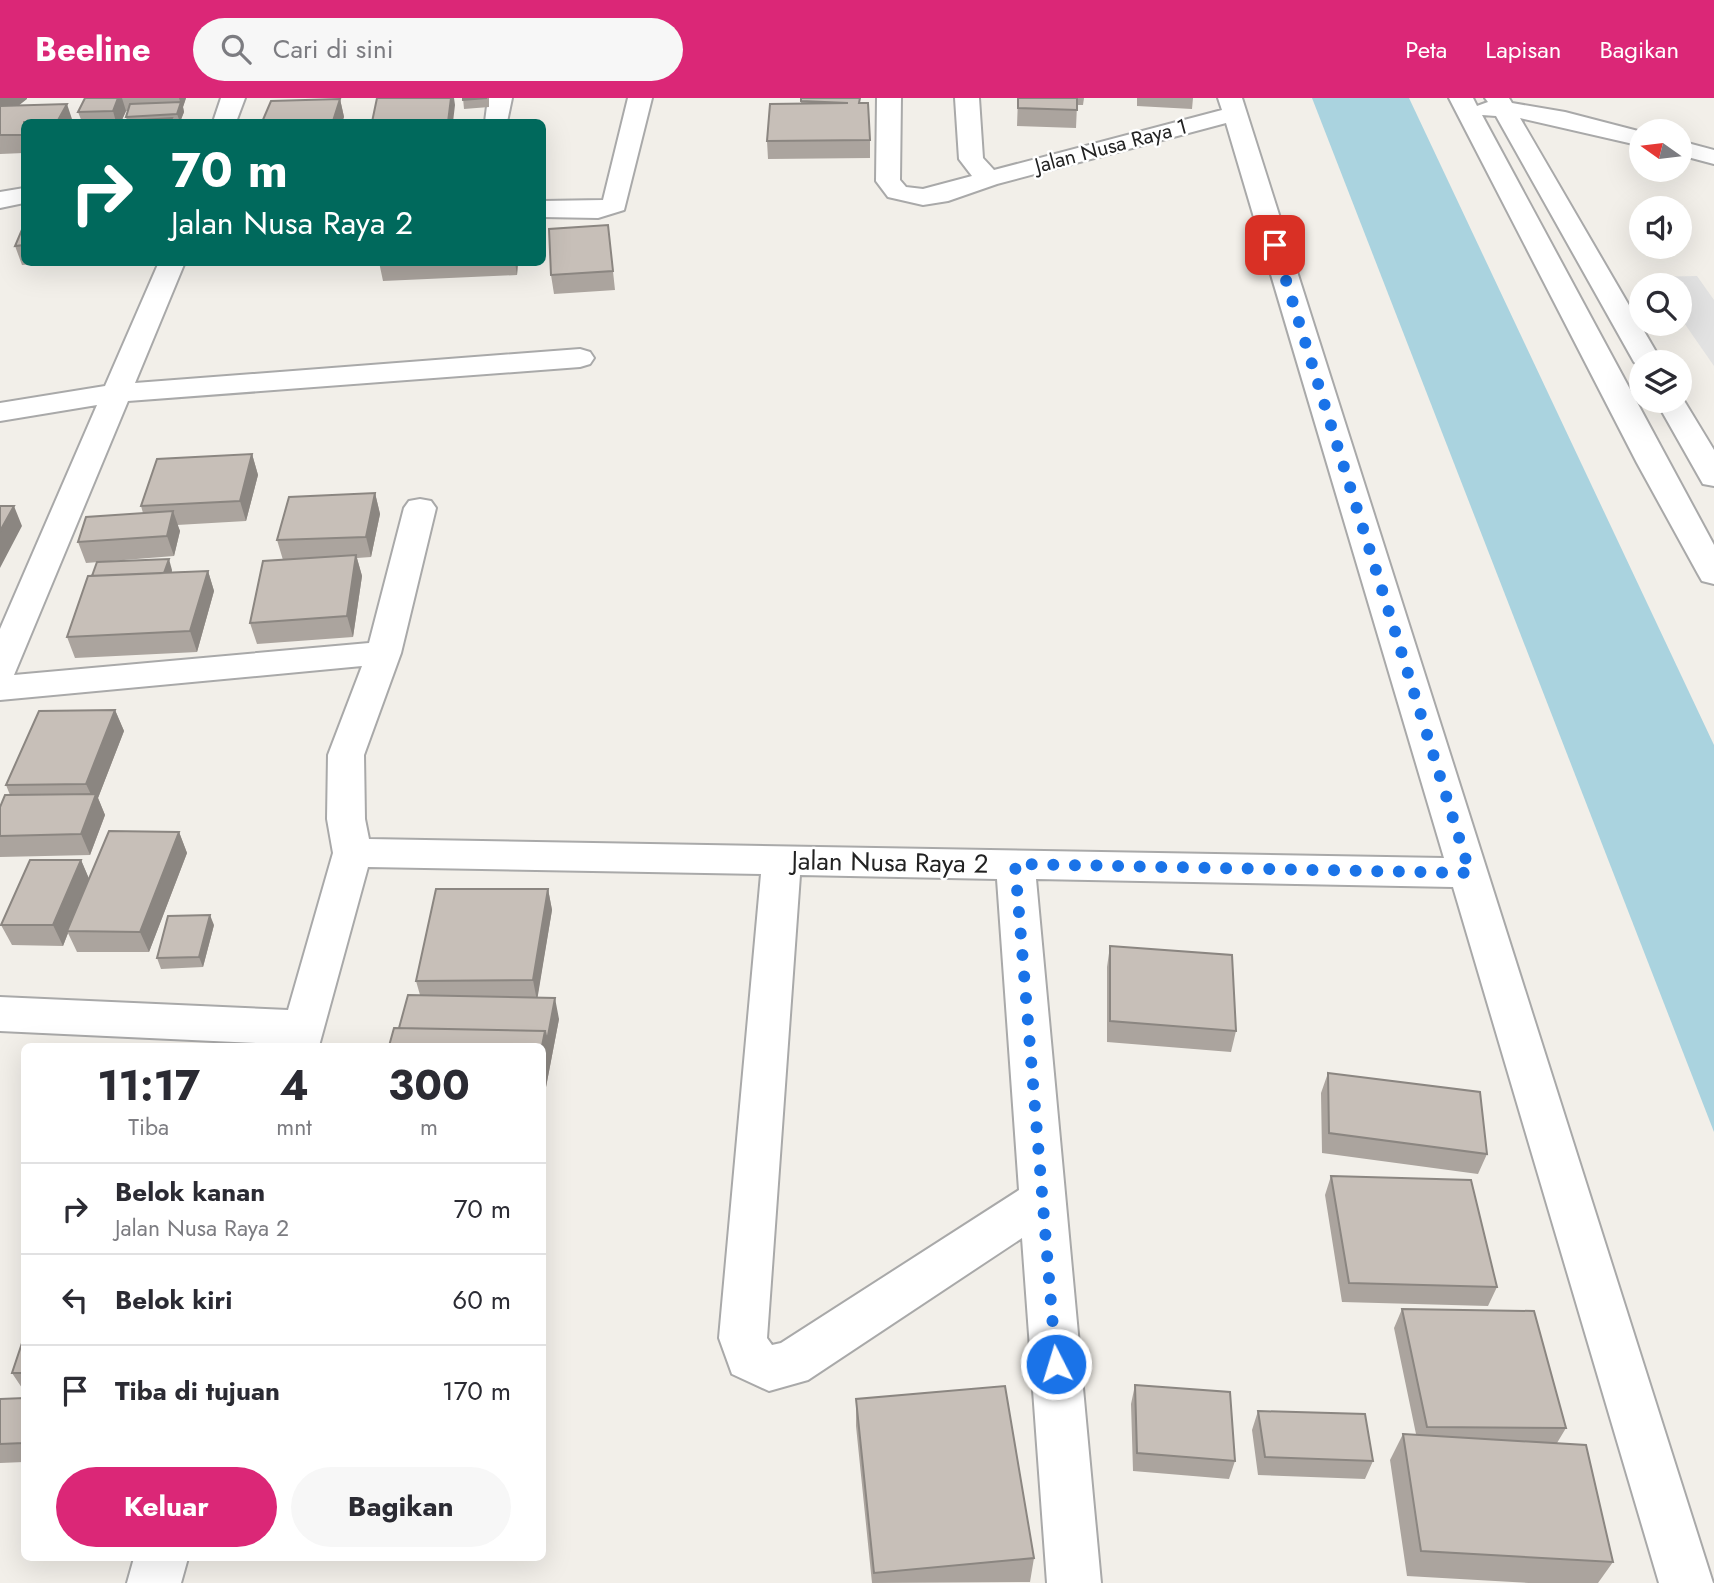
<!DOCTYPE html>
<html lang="id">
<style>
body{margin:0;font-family:Jost,sans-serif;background:#f7f7f7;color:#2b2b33;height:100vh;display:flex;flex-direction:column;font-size:26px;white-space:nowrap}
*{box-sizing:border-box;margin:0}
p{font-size:23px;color:#7c7c81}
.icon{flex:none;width:38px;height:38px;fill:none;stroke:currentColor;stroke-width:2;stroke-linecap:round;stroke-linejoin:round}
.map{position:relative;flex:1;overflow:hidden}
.details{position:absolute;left:21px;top:945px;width:525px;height:518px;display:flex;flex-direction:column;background:#fff;border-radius:10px;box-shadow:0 7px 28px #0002}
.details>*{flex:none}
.hud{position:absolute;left:21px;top:21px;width:525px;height:147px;border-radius:10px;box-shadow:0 7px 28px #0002;background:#00695c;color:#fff;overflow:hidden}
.needle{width:46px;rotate:284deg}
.tools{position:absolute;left:1629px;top:21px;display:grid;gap:14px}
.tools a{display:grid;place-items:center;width:63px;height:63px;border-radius:50%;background:#fff;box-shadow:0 7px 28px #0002;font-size:35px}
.pin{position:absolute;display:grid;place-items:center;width:60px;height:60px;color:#fff;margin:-30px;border-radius:14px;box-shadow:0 4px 10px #0006}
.me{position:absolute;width:77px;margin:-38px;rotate:355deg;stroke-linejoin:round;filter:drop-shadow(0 0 5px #0008)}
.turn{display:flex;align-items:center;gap:24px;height:147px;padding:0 35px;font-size:32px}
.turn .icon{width:91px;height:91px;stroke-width:2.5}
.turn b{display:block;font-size:49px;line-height:60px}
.eta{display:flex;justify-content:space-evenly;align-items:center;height:119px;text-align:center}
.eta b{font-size:42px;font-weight:700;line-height:49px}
.cta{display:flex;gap:14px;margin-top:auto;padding:14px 35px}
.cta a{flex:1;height:80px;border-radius:42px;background:#db2777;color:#fff;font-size:28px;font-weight:700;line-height:80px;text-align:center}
.cta a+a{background:#f7f7f7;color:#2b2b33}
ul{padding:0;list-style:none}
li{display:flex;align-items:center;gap:21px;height:91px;padding:0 35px;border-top:2px solid #e1e1e2}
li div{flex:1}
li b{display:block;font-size:26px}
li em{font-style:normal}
header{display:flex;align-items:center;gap:42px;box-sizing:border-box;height:98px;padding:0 35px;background:#db2777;color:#fff}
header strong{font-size:33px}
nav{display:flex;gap:38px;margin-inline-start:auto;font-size:24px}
.search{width:490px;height:63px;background:#f7f7f7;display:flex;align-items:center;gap:18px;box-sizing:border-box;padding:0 24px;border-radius:38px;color:#7c7c81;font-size:26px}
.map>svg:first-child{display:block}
</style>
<header>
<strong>Beeline</strong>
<div class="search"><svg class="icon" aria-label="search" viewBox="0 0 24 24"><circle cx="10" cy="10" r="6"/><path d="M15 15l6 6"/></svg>Cari di sini</div>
<nav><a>Peta</a><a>Lapisan</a><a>Bagikan</a></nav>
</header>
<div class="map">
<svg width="1714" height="1485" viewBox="0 0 1714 1485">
<rect width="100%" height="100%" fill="#f2efe9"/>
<path fill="#e2e2e2" d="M1697,178L1714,202V268L1680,219V187H1658L1652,179Z"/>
<path fill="#aad3df" d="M1312,0H1409L1714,647V1034Z"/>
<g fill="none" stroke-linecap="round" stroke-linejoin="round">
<defs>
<path id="street" d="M221,0H245L236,24H213Z
M488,0H512L507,24H485Z
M628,0H652L624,112L598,120L542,119V103L603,102Z
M877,0H901L900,82L906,89L923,91L972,78L959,61L955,0H979L983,60L994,72L1222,12L1218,0H1242L1713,1485H1659L1453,789L1036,781L1101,1485H1047L1022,1140L808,1282L769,1293L732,1276L719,1240L761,776L368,769L319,948L0,933V899L288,912L333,755L327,721L328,657L362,568L0,602V531L97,307L0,323V305L105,288L159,164H185L135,285L580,251L590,254L594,260L590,266L580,269L128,303L14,577L369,545L404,410L409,403L420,401L431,403L436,410L401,555L364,657L365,721L369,741L1444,760L1226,25L997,86L948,103L923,107L888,99L876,83ZM800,777L997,781L1019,1092L781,1245L772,1247L767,1240Z
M1449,0H1473L1477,8L1488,4L1485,0H1509L1512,5L1565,14L1642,34V48L1520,20L1662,264H1642V271L1634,264L1496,18L1482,17L1714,447V486L1702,483L1698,476L1637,365Z
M1680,43L1714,52V66L1680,57Z
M24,90V105L0,110V94Z
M1680,296L1714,352V388L1703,386L1699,379L1656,303H1680Z
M134,1460H188L181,1485H127Z"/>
</defs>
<use href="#street" stroke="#a9a9a9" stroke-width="4"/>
<use href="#street" fill="#fff" fill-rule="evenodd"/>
</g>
<path fill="#aba49e" d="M0,0H27L18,8L24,24V55L0,56Z
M85,0H186L183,9L184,14L180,24H124L127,23L126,19L128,13H126L121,24H82L78,14Z
M463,0H489V9L464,11Z
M801,0L861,5L870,42V60L768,61L767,43L801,5Z
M1018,0H1084L1083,7H1077L1076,30L1017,28Z
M1137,0H1193L1192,11L1137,8Z
M340,1L344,19L342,24H262Z
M24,127V164H69L22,167L15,148Z
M608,127L615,192L554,196L551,177Z
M379,164H518L517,177L383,183Z
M252,356L258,377L246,423L177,427L180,433L174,458L86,465L78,444L143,415L141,408Z
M375,395L380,416L371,459L357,460L362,478L353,539L257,546L250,525L283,462L277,442Z
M172,472V474L208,473L214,493L197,554L75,560L67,539Z
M115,612L124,633L98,700L105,717L90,757L0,759V709L10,697L6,687Z
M179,734L187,755L149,854H77L68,835L63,848L12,847L1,827L81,762L89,781Z
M548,791L552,812L537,900L559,921L542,1010V948L399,930L420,897L416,883Z
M214,827L203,869L161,871L157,860Z
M1110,848L1236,933L1231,954L1107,944V869Z
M1328,975L1487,1056L1478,1076L1322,1055L1321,995Z
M1331,1078L1497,1189L1488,1208L1342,1204L1325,1097Z
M1402,1211L1566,1330L1557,1345L1613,1464L1598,1485H1529L1407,1478L1390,1362L1403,1336H1416L1394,1230Z
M24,1239V1293L12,1275Z
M1135,1287L1235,1363L1229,1381L1133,1373L1131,1306Z
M24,1300V1364L0,1365V1301Z
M856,1301L1034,1460L1030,1484L872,1485L856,1328Z
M1258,1313L1373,1363L1365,1381L1258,1377L1252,1332Z"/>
<path fill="#8b8681" d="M0,0H27V1L0,22Z
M118,0H122L126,13L121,24H116L113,13Z
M179,0H186L183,9L184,14L180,24L177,16L181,7Z
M451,0H454L455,7L453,24H448Z
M340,1L344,19L342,24H333Z
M67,6L73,24H57Z
M515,164H518L517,177Z
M252,356L258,377L246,423L240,403Z
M375,395L380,416L371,459L366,439Z
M14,408L22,428L0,470V433Z
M173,413L180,433L174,458L167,438Z
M356,457L362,478L353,539L347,518Z
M169,461L172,472L168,486L164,476Z
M208,473L214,493L197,554L190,533Z
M115,612L124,633L98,700L105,717L90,757L81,736L94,703L86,686Z
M179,734L187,755L149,854L140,834Z
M81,762L90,783L67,833L68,835L63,848L53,827Z
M548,791L552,812L537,903L533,882Z
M210,817L214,827L203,869L199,859Z
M555,900L559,921L542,1010V948L545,933Z"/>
<path fill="#c7bfb8" stroke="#8b8681" stroke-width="2" d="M85,0H118L113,13L78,14Z
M377,0H451L448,24H372Z
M463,0H487L463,2Z
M801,0H860L859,5H868L870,42L767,43L770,6L848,5L801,3Z
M1018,0H1077V12L1018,10Z
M340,1L333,23L262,24L271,3Z
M181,4L177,16L126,19L130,6Z
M67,6L57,24H24V37H0V8Z
M172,20L170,24H124L125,23Z
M24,127V147L15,148Z
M608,127L613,173L551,177L549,131Z
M252,356L240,403L141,408L157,361Z
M375,395L366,439L277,442L289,399Z
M0,408H14L0,433Z
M173,413L167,438L78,444L86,419Z
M356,457L347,518L250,525L263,463Z
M169,461L164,475L92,478L97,464Z
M208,473L190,533L67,539L88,478Z
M115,612L86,686L6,687L39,613Z
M96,696L81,736L0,738V709L5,697Z
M109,733L179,734L140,834L67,833Z
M30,762H81L53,827H1Z
M436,791H548L533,882L416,883Z
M210,817L199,859L157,860L168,818Z
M1110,848L1232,857L1236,933L1110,923Z
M408,897L555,900L547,943L545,933L399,930Z
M394,930L545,933L542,948H389Z
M1328,975L1480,994L1487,1056L1329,1035Z
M1331,1078L1471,1082L1497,1189L1349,1185Z
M1402,1211L1534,1213L1566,1330L1427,1329Z
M24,1239V1275H12Z
M1135,1287L1230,1294L1235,1363L1137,1355Z
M1005,1288L1034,1460L874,1475L856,1301Z
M24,1300V1345L0,1346V1301Z
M1258,1313L1365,1316L1373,1363L1265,1359Z
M1403,1336L1586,1347L1613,1464L1421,1453Z"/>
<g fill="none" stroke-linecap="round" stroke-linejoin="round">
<path stroke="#1a73e8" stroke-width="12" stroke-dasharray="0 21.6" d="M1056,1266L1015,766L1470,775L1275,147"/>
</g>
<g text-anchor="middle" stroke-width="5" stroke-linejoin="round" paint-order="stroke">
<g font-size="21" fill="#222" stroke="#fff">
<text transform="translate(1111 48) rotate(-15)" y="7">Jalan Nusa Raya 1</text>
</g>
<g font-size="26" fill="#222" stroke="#fff">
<text transform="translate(890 764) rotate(1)" y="9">Jalan Nusa Raya 2</text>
</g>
</g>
</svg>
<div class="tools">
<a><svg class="needle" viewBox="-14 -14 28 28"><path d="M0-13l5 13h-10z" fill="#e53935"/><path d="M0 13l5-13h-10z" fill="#7c7c81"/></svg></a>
<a><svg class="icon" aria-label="sound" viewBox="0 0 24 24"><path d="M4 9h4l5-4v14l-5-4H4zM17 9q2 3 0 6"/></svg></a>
<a><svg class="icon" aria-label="search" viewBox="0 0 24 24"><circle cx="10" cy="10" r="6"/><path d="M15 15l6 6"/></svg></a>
<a><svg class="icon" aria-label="layers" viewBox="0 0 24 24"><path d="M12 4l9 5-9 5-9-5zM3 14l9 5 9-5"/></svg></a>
</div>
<div class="pin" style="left:1275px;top:147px;background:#d93025"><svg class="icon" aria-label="arrive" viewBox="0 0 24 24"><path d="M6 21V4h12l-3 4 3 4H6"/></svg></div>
<svg class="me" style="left:1056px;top:1266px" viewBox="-20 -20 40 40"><circle r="17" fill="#1a73e8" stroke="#fff" stroke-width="3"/><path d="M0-11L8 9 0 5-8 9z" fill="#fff"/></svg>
<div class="hud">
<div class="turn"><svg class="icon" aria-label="right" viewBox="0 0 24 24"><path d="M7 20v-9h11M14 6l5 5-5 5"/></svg><div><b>70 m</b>Jalan Nusa Raya 2</div></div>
</div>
<section class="details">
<div class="eta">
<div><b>11:17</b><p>Tiba</p></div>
<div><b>4</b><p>mnt</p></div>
<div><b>300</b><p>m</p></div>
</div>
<ul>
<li><svg class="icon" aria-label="right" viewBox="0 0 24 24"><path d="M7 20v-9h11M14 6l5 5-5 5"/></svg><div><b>Belok kanan</b><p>Jalan Nusa Raya 2</p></div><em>70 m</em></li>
<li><svg class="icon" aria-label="left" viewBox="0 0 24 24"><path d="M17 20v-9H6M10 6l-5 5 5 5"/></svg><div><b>Belok kiri</b></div><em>60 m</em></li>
<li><svg class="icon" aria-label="arrive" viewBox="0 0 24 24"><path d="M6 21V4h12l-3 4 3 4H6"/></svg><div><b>Tiba di tujuan</b></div><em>170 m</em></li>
</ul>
<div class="cta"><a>Keluar</a><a>Bagikan</a></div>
</section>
</div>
